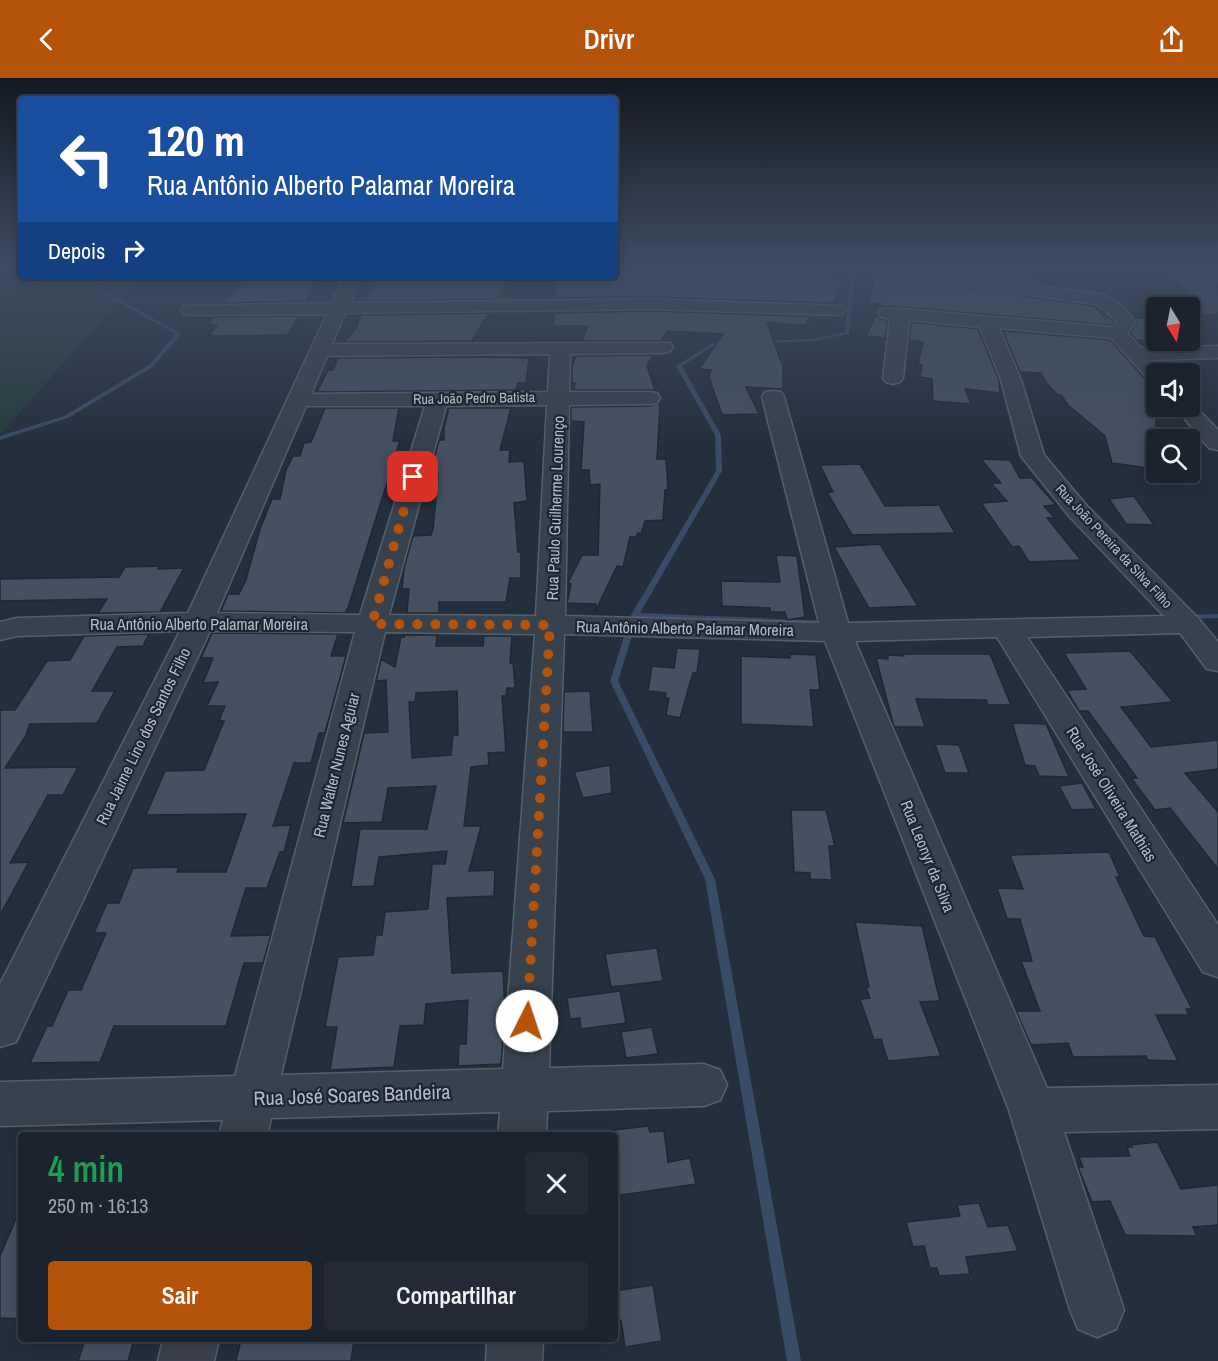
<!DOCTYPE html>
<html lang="pt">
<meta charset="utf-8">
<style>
body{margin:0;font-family:"Archivo Narrow",sans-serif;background:#242b36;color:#f1f3f6;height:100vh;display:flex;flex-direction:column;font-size:22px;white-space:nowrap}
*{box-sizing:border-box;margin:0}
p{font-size:20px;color:#a0a4aa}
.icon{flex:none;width:33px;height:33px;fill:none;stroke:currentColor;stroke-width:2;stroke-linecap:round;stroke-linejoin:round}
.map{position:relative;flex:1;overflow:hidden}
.sheet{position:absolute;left:18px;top:1054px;width:600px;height:210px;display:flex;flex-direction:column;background:#1b232e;border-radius:6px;box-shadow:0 3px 15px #0003,0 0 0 2px #39404a}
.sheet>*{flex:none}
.top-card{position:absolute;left:18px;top:18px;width:600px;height:183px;border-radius:6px;box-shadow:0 3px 15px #0003,0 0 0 2px #39404a;background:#1a4fa0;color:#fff;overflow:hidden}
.needle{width:39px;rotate:170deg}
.controls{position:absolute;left:1146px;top:219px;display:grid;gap:12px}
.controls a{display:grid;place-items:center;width:54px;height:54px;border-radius:6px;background:#1b232e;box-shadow:0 3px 15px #0003,0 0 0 2px #39404a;font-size:30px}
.pin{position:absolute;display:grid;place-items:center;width:51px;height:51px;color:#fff;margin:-26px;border-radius:12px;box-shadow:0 3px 9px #0006}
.me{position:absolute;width:66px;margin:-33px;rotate:4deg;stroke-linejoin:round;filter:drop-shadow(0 0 4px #0008)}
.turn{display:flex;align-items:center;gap:21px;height:126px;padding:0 30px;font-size:27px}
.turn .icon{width:78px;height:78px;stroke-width:2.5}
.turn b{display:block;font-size:42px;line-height:51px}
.then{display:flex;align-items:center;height:57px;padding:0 30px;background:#0003;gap:12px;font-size:22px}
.round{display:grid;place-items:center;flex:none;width:63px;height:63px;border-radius:6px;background:#242b36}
.headline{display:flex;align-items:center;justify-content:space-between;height:102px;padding:0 30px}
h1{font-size:36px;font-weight:600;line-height:45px;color:#1e9e55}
.cta{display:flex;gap:12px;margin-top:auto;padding:12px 30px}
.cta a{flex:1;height:69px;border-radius:6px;background:#b45309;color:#fff;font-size:24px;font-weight:600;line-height:69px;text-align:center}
.cta a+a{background:#242b36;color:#f1f3f6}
header{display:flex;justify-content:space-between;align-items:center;height:78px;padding:0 30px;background:#b45309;color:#fff;font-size:27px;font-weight:600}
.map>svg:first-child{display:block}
</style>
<header><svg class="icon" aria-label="back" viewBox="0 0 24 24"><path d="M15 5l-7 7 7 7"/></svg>Drivr<svg class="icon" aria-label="share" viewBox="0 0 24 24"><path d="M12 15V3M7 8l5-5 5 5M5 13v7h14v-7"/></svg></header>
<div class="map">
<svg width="1218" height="1283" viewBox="0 0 1218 1283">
<rect width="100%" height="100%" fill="#242f3e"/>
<path fill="#263c3f" d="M0,189H21V198H142L0,356Z"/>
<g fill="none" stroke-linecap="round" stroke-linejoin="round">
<path fill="#394c67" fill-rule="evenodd" d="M854,189H859L855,191L849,256L813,263L762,265V263H764L813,261L845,254L851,190Z
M99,198H103L100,210L181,256L153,289L68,340L0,362V358L64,338L149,287L176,256L96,212Z
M712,265H727L729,266L727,267H715L682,288L721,357L722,393L640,535L828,543L832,545L828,547L638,539L618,603L715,801L801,1283H787L705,801L610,603L631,537L716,393L715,357L676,288Z
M1218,536V540L1185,541L1181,539L1185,537Z"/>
</g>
<path fill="#455162" stroke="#1f2835" stroke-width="1.5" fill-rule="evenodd" d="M914,189H1002L997,194L1038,199L1034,205Z
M617,196H798L843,201L833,225L652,219L555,220L556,198Z
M1168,196L1218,205V237H1190V217Z
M875,197L1094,228L1106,241L1109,239L1114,244L1111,247L900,229H880L881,226L869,225Z
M267,198H318L306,223L223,225L246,200Z
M377,198H511L498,221L367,223Z
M652,233L827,239L826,242L809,240L805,247L797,246L796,247L767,244L783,289V311L746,309L759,336L722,337L709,299L711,292L699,291L723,256L667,253L661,263H582L588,248H553L554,235Z
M489,235L472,263L344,264L356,250L361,237Z
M876,237L881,241L888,243L885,260L866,258Z
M299,238L287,257L209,258L217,247H209L214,239Z
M1135,240H1151L1156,246V262L1159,263L1136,262L1130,255L1138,245Z
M911,244L978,251L999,302L1000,315L965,311L971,326L933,323L932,301L920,299L922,287L918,286L923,264L909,262Z
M1003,253L1110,262L1146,302L1156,317V350L1164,362H1156V391L1112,385L1105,358L1069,328L1061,317H1058L1047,306L1041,295L1020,294Z
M653,277L647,288L655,312H574L575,305H572V289L576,278Z
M470,279L529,280L526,305H518L516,312L317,314L328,292H333L338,280Z
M660,325L657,381H666L668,412H665L663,442L645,443L641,456L638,455L636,459H630L623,489L617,488L595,534L596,526L567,525L571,506L568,505L582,477H598L600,406L590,407L589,392H581L584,344L571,343V329L649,328Z
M325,330H399L393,363H400L348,530L345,535L221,533L228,516H239L246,502L260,451L272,421H280L286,392L293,378H300L304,365L311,364Z
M449,330H511L500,372H510L509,384L524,383L527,423L514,425L518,474H521V500H510L506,524H439V535H407L409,511H402L404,490L413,458L431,457L433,451L438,396H430L439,362H444V350Z
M981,381L1010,382L1020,400H1032L1056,427L1044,428L1055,440H1047L1081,482L1029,484L1019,468L1012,469L981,425L1007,423L991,405H1001Z
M860,386L885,428L939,427L955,455L852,457L827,414H833L820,387Z
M1134,418L1154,447L1126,446L1109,421Z
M880,466L918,528L869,530L834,469Z
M776,477L797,478L805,539L787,542L785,534H770V530L722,528L721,503L780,504Z
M160,488L158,491L184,490L160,534L98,535L107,521L0,523V501L119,499L125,489Z
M212,555L338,556L331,578H346L325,655H319L311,685H294L273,748L291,747L284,774H280L267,810H246L231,858L271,857L263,885H244L226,948H114L100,984L30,985L47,948H52L68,912H81L106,855H94L107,825H119L133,790L179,789L177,794H226L246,736L146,737L165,693L204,692L224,643H219L225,628H207L218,604L203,605L213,580H201Z
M149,556L143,568L117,569L92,613H115L97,645L30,646L25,659L5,690L78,689L63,717H48L10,785L29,784L0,837V632H15L47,583L70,582L84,558Z
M405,557H437L436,568H483L484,558H512L510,585H513L515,610H507L506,618H502L506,674L488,675L489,687L471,689L464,748H481L469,793L495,792L494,818L447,820L452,895L503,893L505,934L501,986L458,988L459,966H466L468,922L426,926L424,947L400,948L394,989L330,992L337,949H325L338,879L373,877L376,857H382L385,834L428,831L432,786H445L447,773L379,779L374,808L351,809L360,751H427L436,708L388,710L382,744L343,745L364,655L388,654L386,602L376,603L381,581L395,589L401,559H404ZM457,613L458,657H453L451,677L412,680L409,624H415L416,615Z
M677,570L700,571L697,595H693L680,640L666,637L669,620H665L666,615L648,613L652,588L674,590Z
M1130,573L1173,624L1121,629L1151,669L1218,662V691L1185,695L1218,734V791L1170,730L1155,732L1131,700H1137L1088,633H1079L1067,612L1086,611L1064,575Z
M790,576L816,577L820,612H810L814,649L741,646V578L790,580Z
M903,576H990L1011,627H988L986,622L916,621L925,649H894L876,580L888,581V577L904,578Z
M590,613L593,654H563L564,614Z
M1012,645L1046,646L1069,699L1039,698L1035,688L1025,687Z
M935,666L959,667L969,695H945Z
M610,687L612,715L583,720L574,694Z
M1082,705L1096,731L1072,732L1059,708Z
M791,732H826L835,768H829L832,802L810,801V795L794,794Z
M1109,774L1120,799H1116L1144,858L1155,859L1192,931H1186L1189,937H1156L1178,983L1148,982L1146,978L1073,979L1068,965L1031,967L1016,933H1040L1021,883H1032L1020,841H1007L997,810L1023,811L1010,777Z
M855,844L922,848L940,923L920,924L941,978L888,983L881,961L874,962L860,921L870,920L866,909H869Z
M657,870L663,903L611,909L605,876Z
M620,913L626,945L581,951L580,940L570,941L567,920Z
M652,949L658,976L626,980L621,954Z
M648,1048L650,1054L664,1053L668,1084L690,1080L696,1106L615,1118L614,1052Z
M1157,1064L1181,1111L1218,1107V1147L1193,1149L1197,1158L1125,1157L1110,1123L1092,1124L1078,1089H1083L1079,1079L1130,1078L1127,1069H1132L1130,1067Z
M979,1125L988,1149L1008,1147L1018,1173L966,1179L970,1196L939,1198L937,1190H930L924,1168L913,1169L906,1144L960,1138L957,1127Z
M21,1129V1241L0,1240V1178Z
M653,1207L662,1263L625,1269L621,1242L615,1243V1213Z
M85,1262H134L128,1283H78Z
M241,1262H354L351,1283H236Z"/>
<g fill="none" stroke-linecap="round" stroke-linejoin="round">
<defs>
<path id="minor" d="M615,189H791L783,194H615Z
M867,189H900L1099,216C1116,220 1126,231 1136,245L1127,255L1141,270L1218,268V280L1152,282L1164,296H1156V304L1149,302L1111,260L999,250L1021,302L1044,377L1087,428L1198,540L1218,564V593L1207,591L1180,555L1027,559L1218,847V899L1203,894L997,559L855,563L1047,1010L1218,1007V1051L1064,1054L1124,1232L1116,1251L1097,1259L1078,1251L1070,1232L1009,1032L825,563L564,556L549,990L704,986L720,992L727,1007L720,1022L704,1028L547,1033L546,1058H498L500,1034L271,1040L267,1058H219L223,1042L0,1048V1004L235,998L355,554L210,553L16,964L0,969V906L180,553L17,558L0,562V544L17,540L188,535L327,236L190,237L184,236L181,232L184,228L332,225L345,198H361L350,225L652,221L842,228L845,232L842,236L836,237L652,231L345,235L332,266L670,265L673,269L670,273L663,275L570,276L569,314H649L657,315L660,320L657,325L649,326L569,327L565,538L819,545L762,319L765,314L773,313L781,314L784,319L848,545L1164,538L1069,438L1021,378L1001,302L980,249L909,242L903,300L900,304L893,306L886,304L883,300L890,241L881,239L878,235L881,231H900L1112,249L1117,244L1105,232L1095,226L874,195L868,194ZM550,276L548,314L311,316L327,278ZM547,327L536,538L389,537L446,328ZM306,328H425L360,537L217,535ZM385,554L535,556L503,991L281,997Z
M1160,189H1194L1218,193V203L1168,194Z
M1190,323L1218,352V372L1209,370L1174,328H1190Z
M163,1262H219L214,1283H158Z
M487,1262H543L542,1283H486Z"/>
</defs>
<use href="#minor" stroke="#565f6c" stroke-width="3"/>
<use href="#minor" fill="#38414e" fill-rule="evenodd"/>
</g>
<linearGradient id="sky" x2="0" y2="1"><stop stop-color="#141a22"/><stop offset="0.51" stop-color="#3f4d63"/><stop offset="1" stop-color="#3f4d63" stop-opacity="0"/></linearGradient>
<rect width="1218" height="368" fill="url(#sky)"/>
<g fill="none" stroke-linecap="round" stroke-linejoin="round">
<path stroke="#b45309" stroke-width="10" stroke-dasharray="0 18" d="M413,399L372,546L550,547L527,943"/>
</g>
<g text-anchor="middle" stroke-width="4.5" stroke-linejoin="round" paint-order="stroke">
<g font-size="14" fill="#b4bcc9" stroke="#1d2633">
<text transform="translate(474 320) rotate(-1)" y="5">Rua João Pedro Batista</text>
<text transform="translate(1114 468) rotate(47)" y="5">Rua João Pereira da Silva Filho</text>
</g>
<g font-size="16" fill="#b4bcc9" stroke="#1d2633">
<text transform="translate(555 430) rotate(-88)" y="6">Rua Paulo Guilherme Lourenço</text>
<text x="199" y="552">Rua Antônio Alberto Palamar Moreira</text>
<text transform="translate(685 550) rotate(1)" y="6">Rua Antônio Alberto Palamar Moreira</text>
<text transform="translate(143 658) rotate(-64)" y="6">Rua Jaime Lino dos Santos Filho</text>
<text transform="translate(336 687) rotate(-76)" y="6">Rua Walter Nunes Aguiar</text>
<text transform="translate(1112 716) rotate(58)" y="6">Rua José Oliveira Mathias</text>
<text transform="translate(928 778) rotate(68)" y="6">Rua Leonyr da Silva</text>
</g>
<g font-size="20" fill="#b4bcc9" stroke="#1d2633">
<text transform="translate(352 1017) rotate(-2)" y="7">Rua José Soares Bandeira</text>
</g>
</g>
</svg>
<div class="controls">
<a><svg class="needle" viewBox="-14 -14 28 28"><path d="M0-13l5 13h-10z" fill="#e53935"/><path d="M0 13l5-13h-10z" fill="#a0a4aa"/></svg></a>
<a><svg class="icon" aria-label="sound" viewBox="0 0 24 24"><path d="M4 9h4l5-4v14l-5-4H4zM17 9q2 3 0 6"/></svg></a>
<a><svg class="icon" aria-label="search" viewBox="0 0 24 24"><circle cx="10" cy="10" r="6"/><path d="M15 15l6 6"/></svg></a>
</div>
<div class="pin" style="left:413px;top:399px;background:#d93025"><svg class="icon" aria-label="arrive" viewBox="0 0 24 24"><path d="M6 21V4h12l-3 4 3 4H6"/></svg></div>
<svg class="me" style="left:527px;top:943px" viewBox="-20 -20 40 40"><circle r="19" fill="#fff"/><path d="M0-13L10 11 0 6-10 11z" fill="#b45309"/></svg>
<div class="top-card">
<div class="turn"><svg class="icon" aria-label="left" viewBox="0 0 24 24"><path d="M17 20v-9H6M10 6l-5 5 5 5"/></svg><div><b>120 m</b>Rua Antônio Alberto Palamar Moreira</div></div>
<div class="then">Depois<svg class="icon" aria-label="right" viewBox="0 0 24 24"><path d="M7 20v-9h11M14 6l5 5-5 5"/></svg></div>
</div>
<section class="sheet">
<div class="headline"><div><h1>4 min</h1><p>250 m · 16:13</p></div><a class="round"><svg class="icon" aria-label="close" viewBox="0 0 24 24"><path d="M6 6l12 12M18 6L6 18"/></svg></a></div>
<div class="cta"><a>Sair</a><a>Compartilhar</a></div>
</section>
</div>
